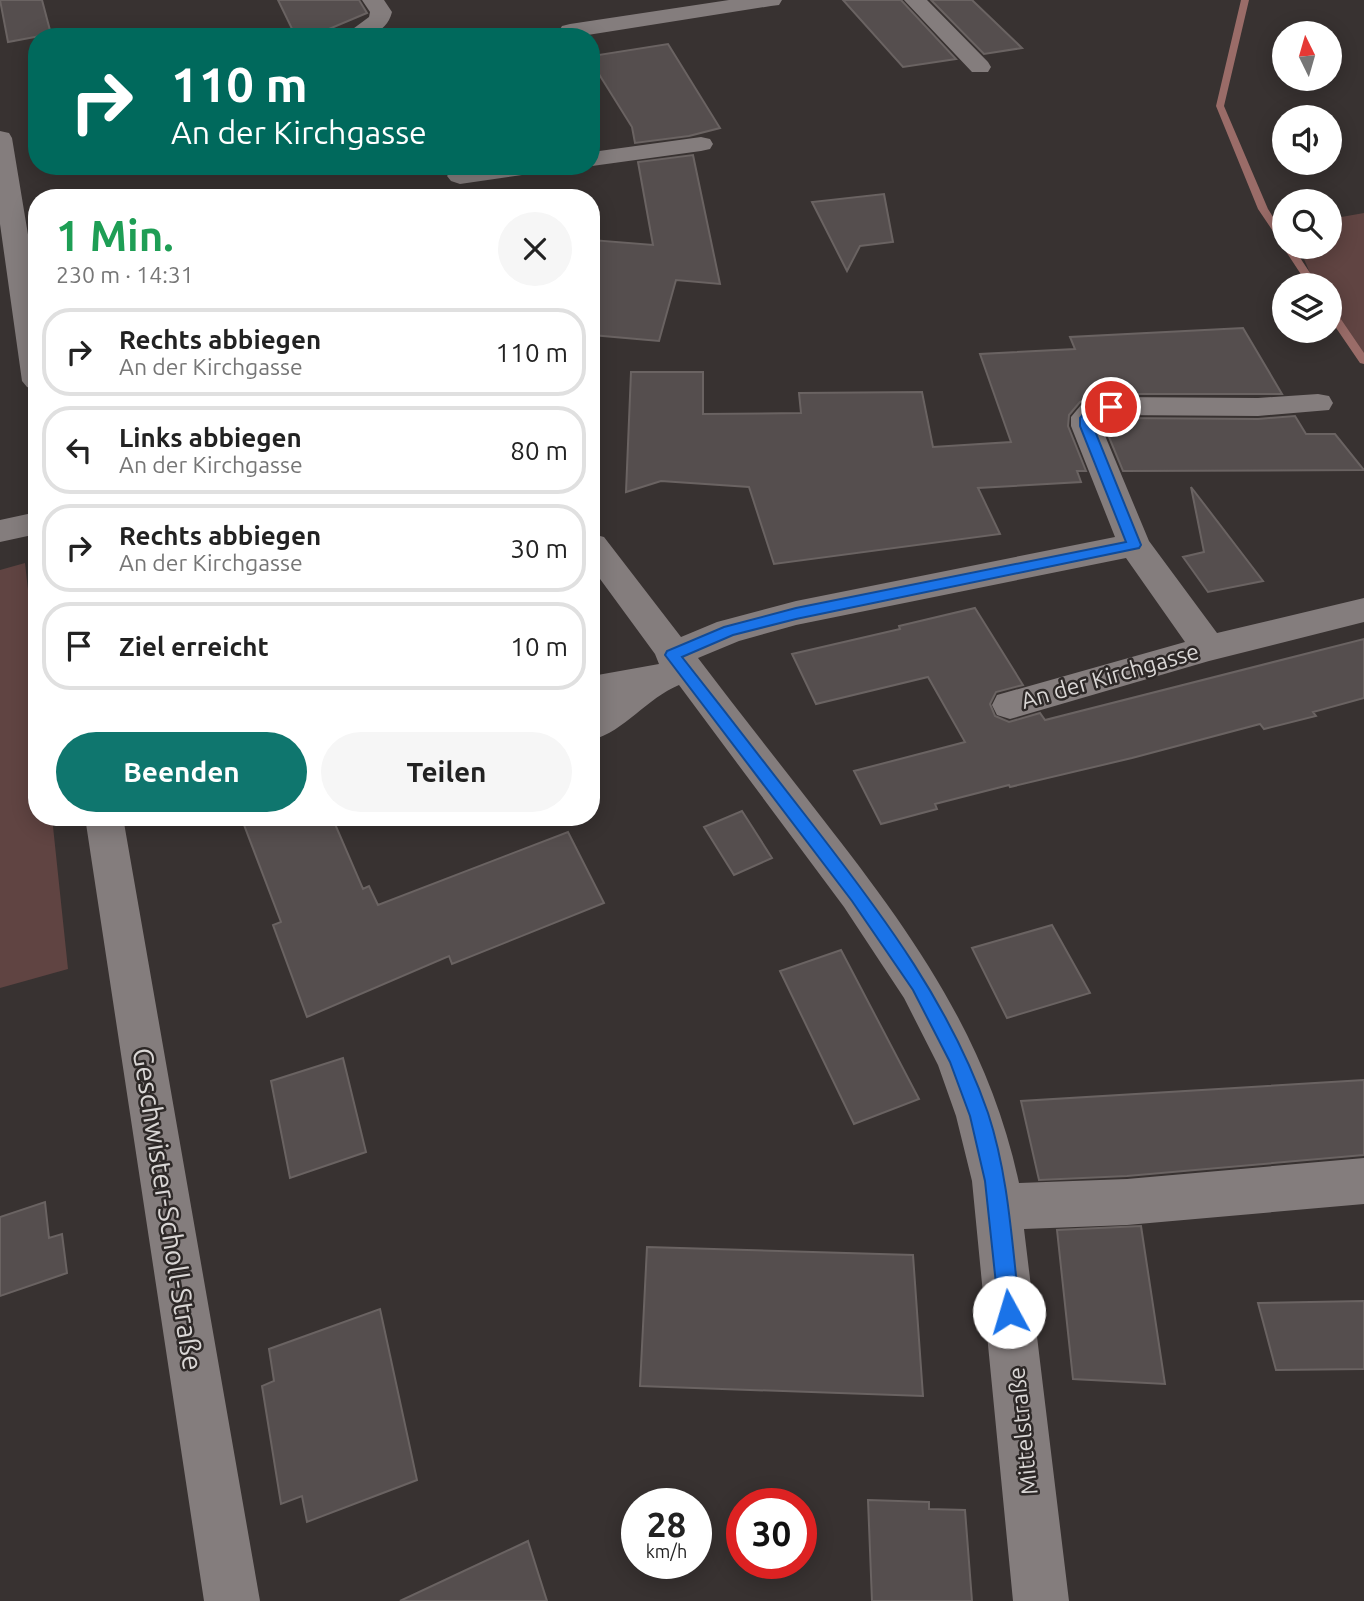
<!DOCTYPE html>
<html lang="de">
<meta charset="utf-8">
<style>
body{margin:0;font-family:Ubuntu,sans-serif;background:#f6f6f6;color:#222;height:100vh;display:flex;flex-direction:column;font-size:26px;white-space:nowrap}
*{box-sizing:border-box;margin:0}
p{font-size:23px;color:#767676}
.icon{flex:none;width:38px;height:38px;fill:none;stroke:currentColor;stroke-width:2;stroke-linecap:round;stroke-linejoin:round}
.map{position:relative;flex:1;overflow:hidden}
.sheet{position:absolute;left:28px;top:189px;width:572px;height:637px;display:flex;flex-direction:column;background:#fff;border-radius:28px;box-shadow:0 4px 18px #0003}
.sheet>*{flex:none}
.top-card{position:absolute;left:28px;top:28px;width:572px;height:147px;border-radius:28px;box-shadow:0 4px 18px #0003;background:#00695c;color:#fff;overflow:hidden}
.needle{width:46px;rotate:355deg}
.tools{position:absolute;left:1272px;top:21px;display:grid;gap:14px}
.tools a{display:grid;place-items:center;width:70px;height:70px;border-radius:50%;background:#fff;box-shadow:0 4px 18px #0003;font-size:35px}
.speed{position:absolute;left:621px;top:1488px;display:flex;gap:14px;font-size:35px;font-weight:700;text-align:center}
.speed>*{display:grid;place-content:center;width:91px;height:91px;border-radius:50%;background:#fff;box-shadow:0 4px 18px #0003;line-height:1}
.speed small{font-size:18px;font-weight:400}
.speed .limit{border:10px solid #d22;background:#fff;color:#111}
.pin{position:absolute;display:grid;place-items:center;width:60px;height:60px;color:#fff;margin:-30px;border:4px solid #fff;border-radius:50%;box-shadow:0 2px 7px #0007}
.me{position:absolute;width:77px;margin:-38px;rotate:354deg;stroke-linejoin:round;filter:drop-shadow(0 0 5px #0008)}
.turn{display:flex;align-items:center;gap:24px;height:147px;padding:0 28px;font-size:32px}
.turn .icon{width:91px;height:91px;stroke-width:2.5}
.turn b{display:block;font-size:49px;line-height:60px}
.round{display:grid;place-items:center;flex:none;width:74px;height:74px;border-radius:37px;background:#f6f6f6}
.headline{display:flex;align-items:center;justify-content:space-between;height:119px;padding:0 28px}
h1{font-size:42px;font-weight:600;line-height:52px;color:#1e9e55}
.button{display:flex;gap:14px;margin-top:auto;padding:14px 28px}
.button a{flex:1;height:80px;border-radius:42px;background:#0f766e;color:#fff;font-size:28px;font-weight:600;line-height:80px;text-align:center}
.button a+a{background:#f6f6f6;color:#222}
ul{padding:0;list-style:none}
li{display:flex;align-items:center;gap:21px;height:88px;margin:0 14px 10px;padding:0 14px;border:4px solid #e0e0e0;border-radius:28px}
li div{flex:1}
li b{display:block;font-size:26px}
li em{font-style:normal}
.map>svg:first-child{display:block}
</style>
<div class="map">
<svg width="1364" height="1601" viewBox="0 0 1364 1601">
<rect width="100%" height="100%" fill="#383231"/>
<path fill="#604442" d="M1364,213V359L1357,353L1330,311V285H1315L1299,247H1330V219Z
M25,563L37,671V817H52L68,969L0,988V570Z"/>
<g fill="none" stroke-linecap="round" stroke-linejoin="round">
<path fill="#9a6c68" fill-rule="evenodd" d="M1241,0H1249L1224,106L1268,209L1284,234V244L1281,243L1258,209L1216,106Z
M1284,245L1293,247L1318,285H1308L1283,247Z
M1330,308L1334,309L1364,353V364L1360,363L1330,319Z"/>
</g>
<path fill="#554e4e" stroke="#6a6362" stroke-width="2" d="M0,0H42L51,34L8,42Z
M278,0H359L367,13L310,37H296Z
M843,0H901L956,59L903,67Z
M931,0H972L1022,48L984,54Z
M668,44L720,128L689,136L635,143L632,127L592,63V56Z
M693,155L720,284L676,280L659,341L592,335V240L653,245L638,162Z
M884,194L893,242L860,246L847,271L812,202Z
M1243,328L1282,394H1111L1080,402L1069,415L1068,426L1086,471H1077L1081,482L978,488L1000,534L774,564L749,487L661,481L626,492L631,372H703V414L801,413L799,393L922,392L933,447L1011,442L980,354L1075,349L1070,337Z
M1295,416L1306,434H1335L1364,470L1123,471L1104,425V422L1114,418L1258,419Z
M1191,487L1263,581L1208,592L1183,557L1204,552Z
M975,608L1023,685L996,692L990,704L995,716L1009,722L1040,713L1045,720L1364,639V698L1313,712L1316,716L1264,729L1260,724L1132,758L1010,787L1009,785L935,804L937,809L881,824L854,771L965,742L928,677L816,704L792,654L900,629L899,626Z
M742,811L772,858L734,875L704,827Z
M241,817H332L363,889L369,886L378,905L568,832L604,903L452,964L449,956L307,1017L273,925L281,922Z
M1052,925L1090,993L1007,1018L972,948Z
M841,950L919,1099L854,1124L780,971Z
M343,1058L366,1152L290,1178L271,1081Z
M1364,1080V1155L1127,1176L1039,1180L1021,1101Z
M45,1202L49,1238L62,1234L67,1273L0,1296V1217Z
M1141,1226L1165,1384L1073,1379L1057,1230Z
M647,1247L913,1255L923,1396L640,1386Z
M1364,1301V1369L1276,1370L1258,1303Z
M380,1309L417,1480L307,1522L302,1496L281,1504L262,1386L274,1381L269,1349Z
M868,1500L929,1502V1509L965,1510L972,1601H872Z
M528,1541L547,1601H400Z"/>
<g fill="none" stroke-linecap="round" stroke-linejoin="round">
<path fill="#847d7d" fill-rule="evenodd" d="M362,0H384L392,12C386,36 363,37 342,37L369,17L370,12Z
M729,0H782L779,5L771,6L575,37L562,36L559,31L562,26L570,24Z
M904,0H927L988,62L991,67L988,72H972Z
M0,131L9,133L12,138L37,289V390L27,387L22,381L0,224Z
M701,137L710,139L713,144L710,149L701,151L592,166H591L592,152Z
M477,166H548L545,171L536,173L460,184L451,181L447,176L451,171Z
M1318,394L1329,396L1333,403L1329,410L1258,416L1113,415L1101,420V426L1149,541L1217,633L1364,598V622L1209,661L1010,719L997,715L992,705L997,695L1185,642L1126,558L796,625L739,641L698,658C739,712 781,765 822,818C911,932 988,1038 1019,1183L1127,1179L1364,1158V1204L1127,1225L1024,1229L1069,1601H1013L972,1181L956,1116L938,1065L904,998L844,907L679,685C647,698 625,731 592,740V707L596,703L592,704V676L659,664L655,654L592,568V534L604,537L681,637L717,622L796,601L1115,537L1071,426V417L1081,405L1111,397L1258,398Z
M37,512V534L0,542V520Z
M85,817H123L260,1601H204Z"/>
</g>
<path fill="#1a73e8" stroke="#114b97" stroke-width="2" d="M1111,403L1118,407L1116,409L1097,414L1092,419L1093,426L1141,545L1139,548L796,619L733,635L682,657C727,714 771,771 816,829C884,917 951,1006 988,1113C1009,1177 1012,1246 1020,1312L1017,1319L1009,1322L1002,1319L999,1312L985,1181L970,1116L950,1062L913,990L852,901L665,655L667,651L724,627L796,608L1126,542L1080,426V418L1088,409Z"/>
<g text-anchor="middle" stroke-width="5" stroke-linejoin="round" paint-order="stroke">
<g font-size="23" fill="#dad7d6" stroke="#2d2827">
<text transform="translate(1110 676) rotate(-16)" y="8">An der Kirchgasse</text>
<text transform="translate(1023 1431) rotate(-96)" y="8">Mittelstraße</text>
</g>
<g font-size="28" fill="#dad7d6" stroke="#2d2827">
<text transform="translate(168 1209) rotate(81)" y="10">Geschwister-Scholl-Straße</text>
</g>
</g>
</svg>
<div class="tools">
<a><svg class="needle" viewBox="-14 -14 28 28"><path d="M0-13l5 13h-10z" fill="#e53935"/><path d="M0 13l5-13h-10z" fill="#767676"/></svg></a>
<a><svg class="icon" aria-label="sound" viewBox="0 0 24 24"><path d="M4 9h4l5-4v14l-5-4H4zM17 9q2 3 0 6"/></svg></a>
<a><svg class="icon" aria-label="search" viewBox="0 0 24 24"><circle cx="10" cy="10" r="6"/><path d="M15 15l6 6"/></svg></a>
<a><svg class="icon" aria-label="layers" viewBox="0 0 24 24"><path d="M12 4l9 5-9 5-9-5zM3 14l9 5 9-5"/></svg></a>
</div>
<div class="speed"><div>28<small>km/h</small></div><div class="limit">30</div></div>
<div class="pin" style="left:1111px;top:407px;background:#d93025"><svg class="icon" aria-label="arrive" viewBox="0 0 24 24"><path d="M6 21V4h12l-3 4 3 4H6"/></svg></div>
<svg class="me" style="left:1009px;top:1312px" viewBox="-20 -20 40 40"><circle r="19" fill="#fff"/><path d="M0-13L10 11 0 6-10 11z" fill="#1a73e8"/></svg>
<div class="top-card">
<div class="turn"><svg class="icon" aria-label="right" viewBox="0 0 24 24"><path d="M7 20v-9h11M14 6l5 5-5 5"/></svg><div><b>110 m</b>An der Kirchgasse</div></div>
</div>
<section class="sheet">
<div class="headline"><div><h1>1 Min.</h1><p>230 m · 14:31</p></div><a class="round"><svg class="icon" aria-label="close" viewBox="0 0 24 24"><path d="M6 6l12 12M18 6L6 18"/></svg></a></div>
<ul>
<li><svg class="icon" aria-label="right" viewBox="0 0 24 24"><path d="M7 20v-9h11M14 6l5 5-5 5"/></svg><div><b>Rechts abbiegen</b><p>An der Kirchgasse</p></div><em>110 m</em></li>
<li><svg class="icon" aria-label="left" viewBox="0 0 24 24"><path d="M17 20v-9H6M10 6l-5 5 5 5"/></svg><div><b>Links abbiegen</b><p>An der Kirchgasse</p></div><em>80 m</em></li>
<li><svg class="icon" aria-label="right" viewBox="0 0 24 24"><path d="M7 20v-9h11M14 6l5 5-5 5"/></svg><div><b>Rechts abbiegen</b><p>An der Kirchgasse</p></div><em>30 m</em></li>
<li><svg class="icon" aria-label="arrive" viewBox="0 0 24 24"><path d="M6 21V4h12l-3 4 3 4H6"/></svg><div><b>Ziel erreicht</b></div><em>10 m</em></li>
</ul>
<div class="button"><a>Beenden</a><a>Teilen</a></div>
</section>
</div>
